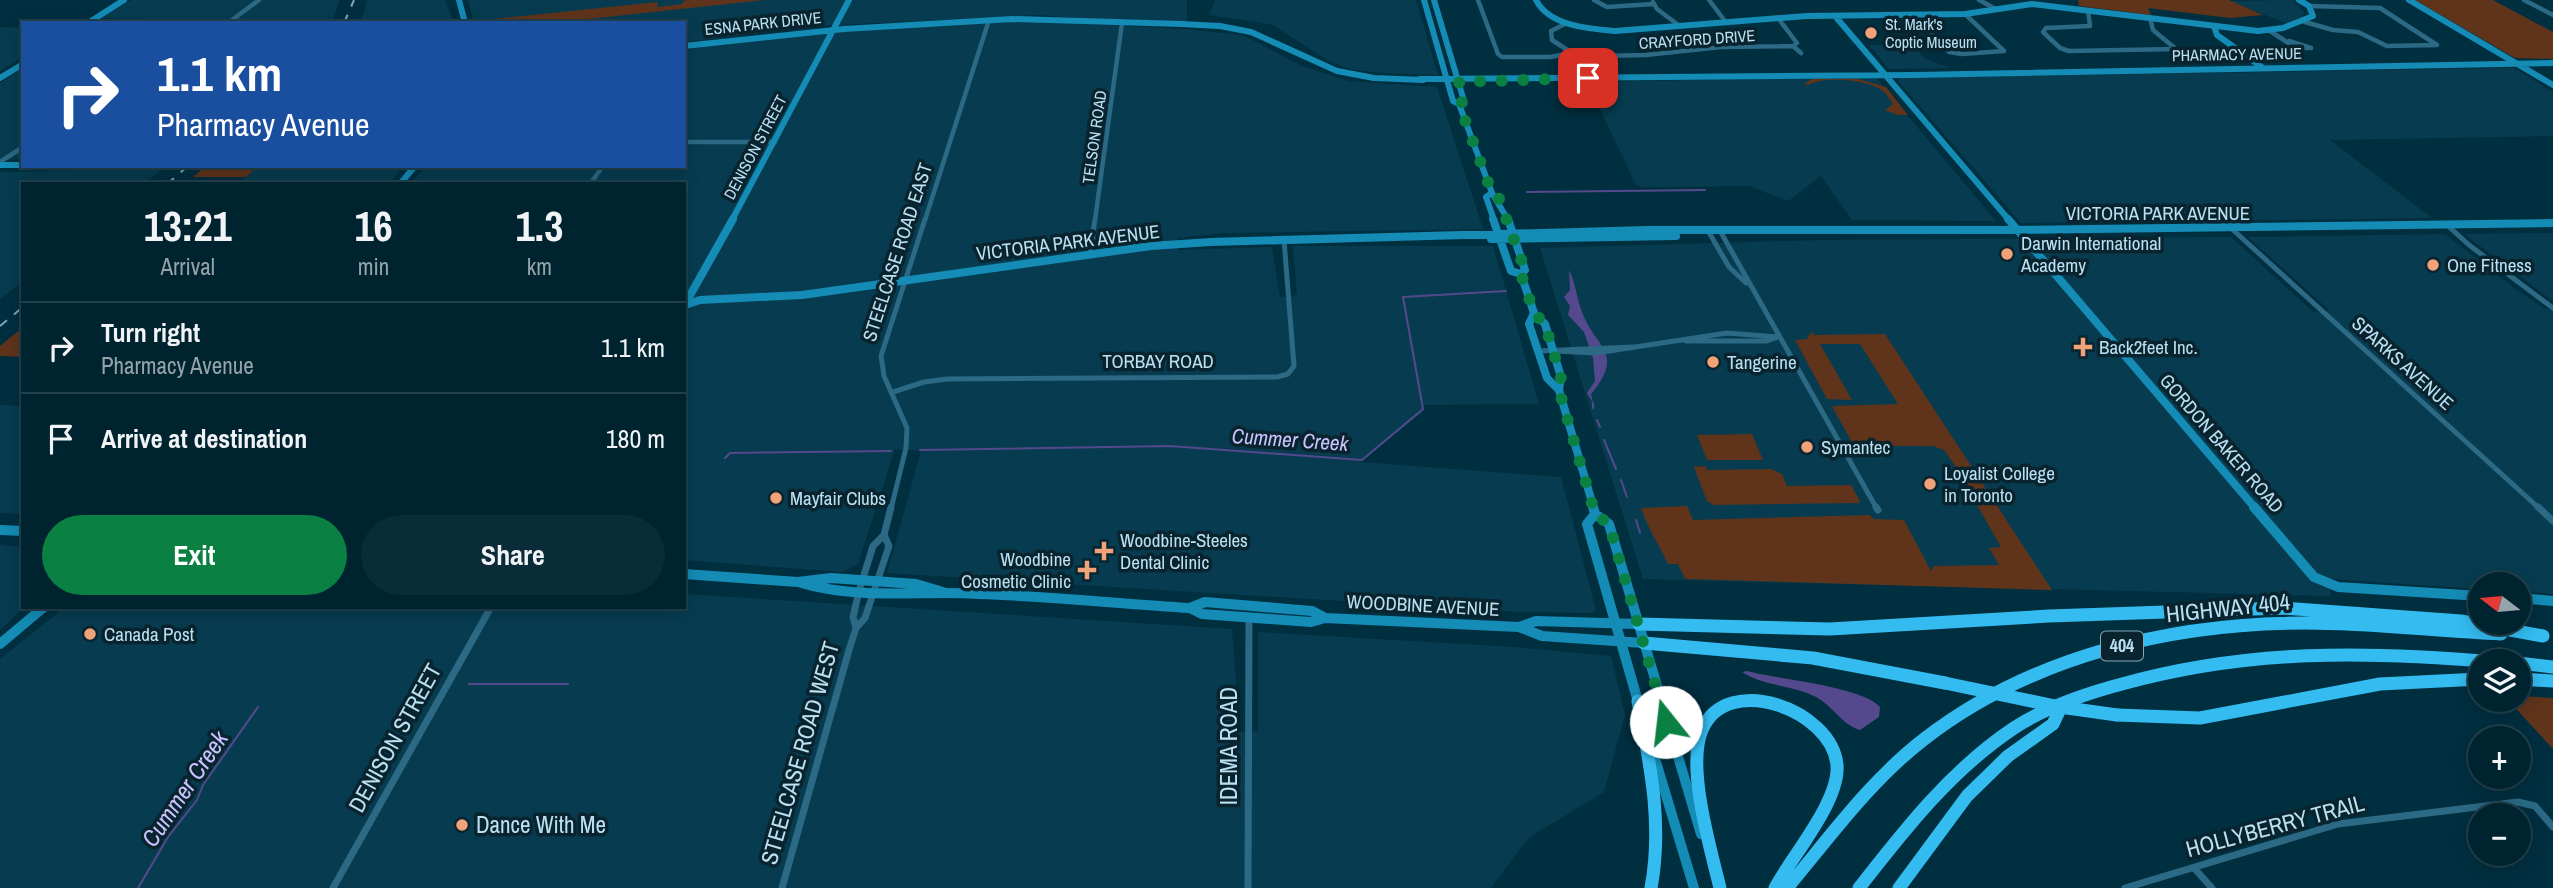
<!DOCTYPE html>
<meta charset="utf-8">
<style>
body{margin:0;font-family:"Archivo Narrow",sans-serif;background:#0a2b38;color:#f1f3f6;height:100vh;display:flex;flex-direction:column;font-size:26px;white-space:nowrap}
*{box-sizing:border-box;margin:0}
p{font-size:23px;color:#95a4ab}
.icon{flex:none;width:38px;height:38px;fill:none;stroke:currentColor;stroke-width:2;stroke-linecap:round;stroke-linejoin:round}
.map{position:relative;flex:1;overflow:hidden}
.panel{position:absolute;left:21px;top:182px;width:665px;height:427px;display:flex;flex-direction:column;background:#002330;border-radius:0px;box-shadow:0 4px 18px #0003,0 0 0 2px #22404c}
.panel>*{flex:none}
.top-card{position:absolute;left:21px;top:21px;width:665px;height:147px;border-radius:0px;box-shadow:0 4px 18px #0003,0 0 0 2px #22404c;background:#1a4fa0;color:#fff;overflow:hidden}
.needle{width:46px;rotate:286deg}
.buttons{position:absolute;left:2468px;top:572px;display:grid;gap:14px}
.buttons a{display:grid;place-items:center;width:63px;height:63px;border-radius:50%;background:#002330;box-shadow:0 4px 18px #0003,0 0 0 2px #22404c;font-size:35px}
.pin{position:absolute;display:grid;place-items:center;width:60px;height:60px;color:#fff;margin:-30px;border-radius:14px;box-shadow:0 4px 10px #0006}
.me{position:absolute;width:77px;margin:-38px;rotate:344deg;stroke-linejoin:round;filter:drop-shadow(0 0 5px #0008)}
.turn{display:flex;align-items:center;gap:24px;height:147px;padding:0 21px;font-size:32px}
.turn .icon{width:91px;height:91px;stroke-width:2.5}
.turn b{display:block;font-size:49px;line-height:60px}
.eta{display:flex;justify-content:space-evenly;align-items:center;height:119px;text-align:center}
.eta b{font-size:42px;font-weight:700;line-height:49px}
.cta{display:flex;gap:14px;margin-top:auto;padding:14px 21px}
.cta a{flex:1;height:80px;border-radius:42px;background:#0b8043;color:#fff;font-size:28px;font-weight:700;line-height:80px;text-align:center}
.cta a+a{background:#0a2b38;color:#f1f3f6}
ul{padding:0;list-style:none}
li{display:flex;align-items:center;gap:21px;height:91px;padding:0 21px;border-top:2px solid #22404c}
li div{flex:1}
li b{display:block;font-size:26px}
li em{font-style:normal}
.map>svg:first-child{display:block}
</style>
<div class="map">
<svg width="2553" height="888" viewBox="0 0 2553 888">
<rect width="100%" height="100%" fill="#002f40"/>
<path fill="#073c50" d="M131,0H340L331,23L102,18Z
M367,0H445L454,23L361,22Z
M468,0H1187V22H1140L1036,15L818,26L684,42V23H474Z
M1215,0H1416L1438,75L1378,73L1351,69L1330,62L1273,25L1209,15Z
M2292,0L2304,12L2302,17L2286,23L2229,1Z
M1020,21L1184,29L1243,35L1302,66L1348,81L1437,87L1483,229L1221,233L1177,238L1178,250L1272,247L1280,297L1297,295L1293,246H1493L1539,404L1422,405L1423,412L1360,462L1561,477L1596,610L1591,613L1522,612L887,573L921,451L895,449L858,564L842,572L684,560V184H410L426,166H684V49L858,30Z
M0,27L23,28V57L0,71Z
M1869,45H1912L1924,58L1950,68L1889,69Z
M23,68V159L0,160V83Z
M2514,68L2553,92V136L2330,140L2432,218L2021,223L1898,81L1900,78Z
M1801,78H1876L1996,221L1852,220L1821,176L1788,201L1749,186L1642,187L1636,185L1587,82Z
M105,166H166L144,184H23V281L0,299V172L72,170Z
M258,166H404L388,184H191L241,181Z
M2553,233V301L2464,234Z
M2445,234L2513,287L2545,309H2553V594L2518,591V584H2480V589L2330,579L2331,596L1643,579L1540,248L1827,240L2231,237L2313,312L2330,311L2248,237Z
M0,405L23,406V514L0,513Z
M0,545L23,547L24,607L0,630Z
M684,594L1232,629L1240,732L1258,731V632L1514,647L1611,656L1625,715L1604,792L1528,838L1491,888H0V659L65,607H684Z"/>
<path fill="#60341b" d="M685,0H765L551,23L473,21L658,2L657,7L682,4Z
M2078,0H2229L2263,15L2230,18L2148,8L2151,15L2079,6Z
M2415,0H2493L2553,32V59L2515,58Z
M1812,79H1858L1886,87L1908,115H1898L1885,110L1893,104C1890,100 1887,94 1883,91C1868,79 1824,76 1808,85L1804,84Z
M206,166H258L246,177H193Z
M23,327V357L0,356V346Z
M1812,331L1814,335L1885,334L2052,590L1685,579L1678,564H1668C1659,544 1648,529 1641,508L1687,506L1693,520L1870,515L1873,519L1904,520L1931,571L1934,566L1999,565L1989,548L2001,547L1977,505L1978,499L1944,450L1933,446H1854L1832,406L1898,404L1860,344H1820L1852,400L1827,399L1795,340L1807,339Z
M1752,434L1763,460H1707L1697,435Z
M1705,466L1707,470L1771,469L1782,474L1787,486L1851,485L1860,501L1859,503L1714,505L1707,501L1694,467Z
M2518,696L2553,698V749L2508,700H2518Z"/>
<path fill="#54498c" d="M1569,270C1575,281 1577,299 1582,312C1595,348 1626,352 1591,394L1593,403L1587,393L1595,381L1593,358L1584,332L1568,315L1570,306L1564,297L1570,290Z
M1747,671C1775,679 1862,686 1880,707L1879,717L1860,730C1842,725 1833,706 1816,697C1793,685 1763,686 1742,672Z"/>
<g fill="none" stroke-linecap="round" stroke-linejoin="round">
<path stroke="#54498c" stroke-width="2" d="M1527,192L1705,190
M1593,403V408
M1597,420L1600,427
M1604,440L1616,469
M920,450L1170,446L1362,460L1423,409L1403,297L1506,291
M725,458L730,453L891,451
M1621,480L1627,497
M1636,520L1640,533
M469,684H568
M138,888L168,837L197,800L203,785L258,707"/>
<path stroke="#2b6984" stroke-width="4.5" d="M1478,0L1498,54L1502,57H1550L1572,53
M1594,0L1607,7L1653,4
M1709,0L1725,21
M1979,0L1994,8
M2524,0L2553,15
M1653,2L1657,9L1677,24
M2088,10L2090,26L2046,28L2043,32L2060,48L2069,51L2176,49L2153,30L2150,18
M1913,15L1949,52L1962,54L2004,51L1965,14
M1778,18L1797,43L1793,46
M2305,22L2333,30L2358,32L2387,46L2437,45L2380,8L2309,6
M228,23L259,0
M1567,23L1551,31L1552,40L1572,53L1598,56L1646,55L1721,47L1793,46L1801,53
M2270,31L2296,48H2311L2289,41
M684,142H775
M0,162L23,147
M590,184L603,166
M925,220L989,20
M1095,220L1122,23"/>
<path stroke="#2b6984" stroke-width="5" d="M2447,225L2469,245L2553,308
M1707,229L1729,267L1746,283
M1719,229L1877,509
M2232,229L2540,509
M1090,255L1095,219
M1686,341H1767L1778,337
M1538,351L1633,347
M1554,351L1596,353L1727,333L1778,337
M893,392L924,382L947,379L1277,377L1288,374L1294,366L1284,240
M891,509L906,448L907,428L884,376L881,356L925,219"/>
<path stroke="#2b6984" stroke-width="7" d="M1876,507L1878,510
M2538,507L2553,521
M856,628L853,617L859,591L873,546L884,535L891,507
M2194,868L2212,888
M333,888L491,607
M782,888L849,650L856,628L865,618L889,546L884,535
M1248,888L1249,618
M2125,888L2338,824L2518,802L2535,806L2553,827"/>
<path stroke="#148cb6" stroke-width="6" d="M459,0L465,23
M1424,0L1453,101L1459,104L1492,193L1508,220
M1434,0L1464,101L1459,104
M1536,0C1549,26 1589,29 1615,31L1807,16L1965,14L2032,4L2258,31L2283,28L2313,16L2309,6L2299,0
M2409,0L2553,85
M1835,16L2009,220
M88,23L124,0
M2214,26L2217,35L2263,68
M684,46L844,29L1012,19L1181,24L1220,26L1251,32L1337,71L1374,78L1423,80
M0,78L23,64
M1420,79L1914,75L2553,63
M0,165H23
M400,184L415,166
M1492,193L1486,197L1494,220
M732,220L849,0"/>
<path stroke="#148cb6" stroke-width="8" d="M1493,219L1511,271L1521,274
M1508,219L1525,270L1521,274L1534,313L1545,324L1561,377L1559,390
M2008,219L2256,509
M1491,239L1676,236
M685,305L700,300L802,295L1151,246L1211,242L1647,230H2005L2553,223
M684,306L733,219
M1534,313L1529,324L1547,378L1559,390L1594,509"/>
<path stroke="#148cb6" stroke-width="10" d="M1593,507L1595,514L1609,524L1701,834
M2254,507L2314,577L2338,587L2480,596
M1595,514L1587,524L1639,705
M0,530L23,531
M684,574L798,582L831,578L916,584L943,592
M798,582C847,597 895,593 946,593C1027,594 1109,603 1190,608L1202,614L1311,622L1325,618L1519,627L1542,636L1644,643
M2518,598L2553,601
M1190,608L1205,602L1312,611L1325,618
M1519,627L1536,621L1639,624
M0,644L44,607
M1653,752L1694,888"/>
<path stroke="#34bcf1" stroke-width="13" d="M1639,624L1830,629L2049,616L2282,608L2461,621L2543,636
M1644,643L1813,658L1945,683
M2518,663L2553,667
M2518,679L2553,681
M1638,701C1650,764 1663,824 1651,888
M2117,715L2200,718L2380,684L2480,679
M1720,888C1711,850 1686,767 1702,730C1727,671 1832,710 1837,765C1840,801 1792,856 1775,888
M1787,888C1830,837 1870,781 1923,740C2031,656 2171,623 2305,623C2371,623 2436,631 2501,634
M1859,888C1905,829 1951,770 2014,728C2046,707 2084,694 2122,684C2248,649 2366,651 2496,662
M1899,888L1967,796L2008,756L2053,724L2062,705"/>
<path stroke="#7ea6b8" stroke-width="2" stroke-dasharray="9 9" stroke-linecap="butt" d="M344,23L354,0
M167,184L188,166
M0,326L23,307"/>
<path stroke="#34bcf1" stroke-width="13" d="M1945,683L2060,707L2117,715"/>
</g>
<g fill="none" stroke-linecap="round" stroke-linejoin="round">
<path stroke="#0b8043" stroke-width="12" stroke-dasharray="0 21.6" d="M1588,78L1459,82L1464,101L1459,104L1492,193L1498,196L1525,270L1521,274L1534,313L1545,324L1550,341L1561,377L1559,390L1595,514L1609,524L1666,722"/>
</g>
<g fill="#f0a278" stroke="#0a242f" stroke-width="2.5">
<circle cx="1871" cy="33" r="7"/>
<circle cx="2007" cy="254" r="7"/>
<circle cx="2433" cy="265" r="7"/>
<path d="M2079.5 336.5h7v7h7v7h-7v7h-7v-7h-7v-7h7z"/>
<circle cx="1713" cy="362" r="7"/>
<circle cx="1807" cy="447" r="7"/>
<circle cx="1930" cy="484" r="7"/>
<circle cx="776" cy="498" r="7"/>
<path d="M1100.5 540.5h7v7h7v7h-7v7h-7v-7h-7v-7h7z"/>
<path d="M1083.5 559.5h7v7h7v7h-7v7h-7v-7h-7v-7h7z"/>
<circle cx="90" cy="634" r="7"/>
<circle cx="462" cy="825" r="7"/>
</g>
<g text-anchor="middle" stroke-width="7" stroke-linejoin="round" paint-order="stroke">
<g font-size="16" fill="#bae0f2" stroke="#0a242f">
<text transform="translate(763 23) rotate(-6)" y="6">ESNA PARK DRIVE</text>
<text transform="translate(1697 39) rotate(-4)" y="6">CRAYFORD DRIVE</text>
<text transform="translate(2237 54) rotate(-1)" y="6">PHARMACY AVENUE</text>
<text transform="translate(1094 137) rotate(-82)" y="6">TELSON ROAD</text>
<text transform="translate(755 147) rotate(-62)" y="6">DENISON STREET</text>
</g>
<g font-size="16" fill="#bae0f2" stroke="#0a242f" text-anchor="start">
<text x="1885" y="30">St. Mark's<tspan x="1885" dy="18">Coptic Museum</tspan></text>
</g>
<rect fill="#0a242f" stroke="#85a8b8" stroke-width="2" x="2101" y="631.5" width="42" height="29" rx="5"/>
<g font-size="18" font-weight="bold" fill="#bae0f2">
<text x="2122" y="652">404</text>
</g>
<g font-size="19" fill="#bae0f2" stroke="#0a242f">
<text x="2158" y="220">VICTORIA PARK AVENUE</text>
<text transform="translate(1068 242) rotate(-7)" y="7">VICTORIA PARK AVENUE</text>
<text transform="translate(897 252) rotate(-72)" y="7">STEELCASE ROAD EAST</text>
<text x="1158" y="368">TORBAY ROAD</text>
<text transform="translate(2403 363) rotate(42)" y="7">SPARKS AVENUE</text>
<text transform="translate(2222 443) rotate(49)" y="7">GORDON BAKER ROAD</text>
<text transform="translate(1423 605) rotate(3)" y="7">WOODBINE AVENUE</text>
</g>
<g font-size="19" fill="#bae0f2" stroke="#0a242f" text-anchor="start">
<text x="2021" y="250">Darwin International<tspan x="2021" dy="22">Academy</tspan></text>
<text x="2447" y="272">One Fitness</text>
<text x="2099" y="354">Back2feet Inc.</text>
<text x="1727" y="369">Tangerine</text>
<text x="1821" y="454">Symantec</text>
<text x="1944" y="480">Loyalist College<tspan x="1944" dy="22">in Toronto</tspan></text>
<text x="790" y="505">Mayfair Clubs</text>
<text x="1120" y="547">Woodbine-Steeles<tspan x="1120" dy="22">Dental Clinic</tspan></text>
<text x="1071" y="566" text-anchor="end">Woodbine<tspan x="1071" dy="22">Cosmetic Clinic</tspan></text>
<text x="104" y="641">Canada Post</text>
</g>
<g font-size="21" font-style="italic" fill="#c9c3ff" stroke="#0a242f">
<text transform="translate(1290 440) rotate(4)" y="7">Cummer Creek</text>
</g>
<g font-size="23" fill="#bae0f2" stroke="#0a242f">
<text transform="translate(2228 608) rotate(-6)" y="8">HIGHWAY 404</text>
<text transform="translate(395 738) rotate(-61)" y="8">DENISON STREET</text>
<text transform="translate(1229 746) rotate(-90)" y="8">IDEMA ROAD</text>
<text transform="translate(800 753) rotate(-74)" y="8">STEELCASE ROAD WEST</text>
<text transform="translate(2275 826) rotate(-15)" y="8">HOLLYBERRY TRAIL</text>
</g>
<g font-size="23" fill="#bae0f2" stroke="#0a242f" text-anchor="start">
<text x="476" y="833">Dance With Me</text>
</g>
<g font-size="24" font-style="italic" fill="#c9c3ff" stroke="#0a242f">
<text transform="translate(185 789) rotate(-56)" y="8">Cummer Creek</text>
</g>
</g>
</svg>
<div class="buttons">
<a><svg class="needle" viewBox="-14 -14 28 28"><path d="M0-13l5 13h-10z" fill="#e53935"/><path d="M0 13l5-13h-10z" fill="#95a4ab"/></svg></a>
<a><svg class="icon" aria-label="layers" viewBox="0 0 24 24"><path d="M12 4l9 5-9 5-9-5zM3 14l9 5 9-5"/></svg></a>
<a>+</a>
<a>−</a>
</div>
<div class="pin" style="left:1588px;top:78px;background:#d93025"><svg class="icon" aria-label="arrive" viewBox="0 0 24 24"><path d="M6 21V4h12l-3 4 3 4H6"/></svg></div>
<svg class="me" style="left:1666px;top:722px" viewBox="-20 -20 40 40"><circle r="19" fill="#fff"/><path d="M0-13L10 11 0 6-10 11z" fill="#0b8043"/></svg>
<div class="top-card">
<div class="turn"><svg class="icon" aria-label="right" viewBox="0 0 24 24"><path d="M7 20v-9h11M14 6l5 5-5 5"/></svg><div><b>1.1 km</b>Pharmacy Avenue</div></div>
</div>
<section class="panel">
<div class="eta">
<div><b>13:21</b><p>Arrival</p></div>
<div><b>16</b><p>min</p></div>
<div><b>1.3</b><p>km</p></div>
</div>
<ul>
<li><svg class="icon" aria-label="right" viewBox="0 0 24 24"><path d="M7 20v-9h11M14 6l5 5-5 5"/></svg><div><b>Turn right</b><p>Pharmacy Avenue</p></div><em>1.1 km</em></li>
<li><svg class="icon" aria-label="arrive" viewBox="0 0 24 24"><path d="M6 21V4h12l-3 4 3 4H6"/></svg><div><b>Arrive at destination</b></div><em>180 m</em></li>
</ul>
<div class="cta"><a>Exit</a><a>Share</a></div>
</section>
</div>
